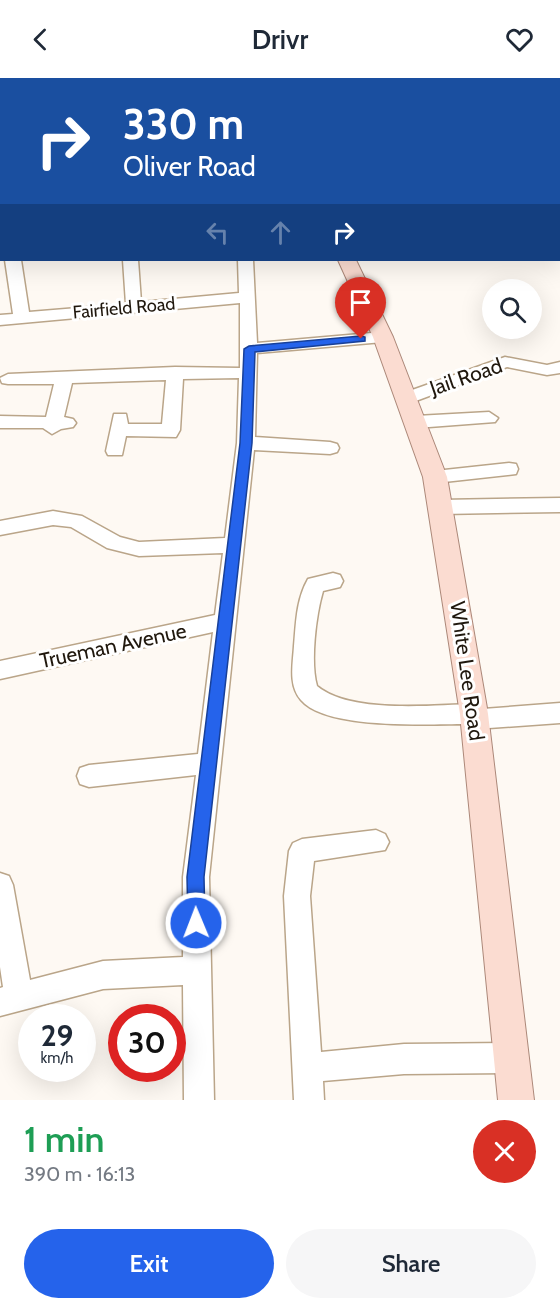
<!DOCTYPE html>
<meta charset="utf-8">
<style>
body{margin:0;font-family:Cabin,sans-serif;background:#f6f6f7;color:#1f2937;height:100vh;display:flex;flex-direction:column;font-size:22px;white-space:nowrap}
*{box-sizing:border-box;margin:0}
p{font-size:20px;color:#747a83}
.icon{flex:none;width:33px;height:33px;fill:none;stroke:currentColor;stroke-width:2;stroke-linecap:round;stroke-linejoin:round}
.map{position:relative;height:1022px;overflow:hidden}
.drawer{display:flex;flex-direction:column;background:#fff;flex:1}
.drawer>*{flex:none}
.top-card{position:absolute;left:0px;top:0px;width:561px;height:183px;box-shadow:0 6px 24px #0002;background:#1a4fa0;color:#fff;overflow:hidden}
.tools{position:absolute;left:482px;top:201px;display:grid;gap:12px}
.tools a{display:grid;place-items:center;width:60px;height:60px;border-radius:50%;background:#fff;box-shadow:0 6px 24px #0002;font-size:30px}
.speed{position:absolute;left:18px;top:926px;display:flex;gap:12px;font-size:30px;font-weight:700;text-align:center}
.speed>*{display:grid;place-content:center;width:78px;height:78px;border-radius:50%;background:#fff;box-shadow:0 6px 24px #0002;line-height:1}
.speed small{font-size:15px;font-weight:400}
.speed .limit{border:9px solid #d22;background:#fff;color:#111}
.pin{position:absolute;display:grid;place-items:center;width:51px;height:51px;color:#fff;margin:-62px -26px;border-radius:50% 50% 50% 0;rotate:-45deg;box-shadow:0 0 6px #0007}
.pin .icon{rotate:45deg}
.me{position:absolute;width:66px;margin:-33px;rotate:359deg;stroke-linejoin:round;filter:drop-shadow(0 0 4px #0008)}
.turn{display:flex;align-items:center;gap:21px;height:126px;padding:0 24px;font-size:27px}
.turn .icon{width:78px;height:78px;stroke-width:2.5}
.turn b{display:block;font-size:42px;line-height:51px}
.lanes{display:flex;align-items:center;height:57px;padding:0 24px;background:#0003;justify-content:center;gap:30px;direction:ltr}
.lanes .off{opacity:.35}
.round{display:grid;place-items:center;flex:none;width:63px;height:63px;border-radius:32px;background:#f6f6f7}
.overview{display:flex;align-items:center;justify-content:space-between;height:102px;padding:0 24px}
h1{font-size:36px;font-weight:600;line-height:45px;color:#1e9e55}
.button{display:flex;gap:12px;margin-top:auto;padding:12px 24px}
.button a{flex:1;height:69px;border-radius:36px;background:#2563eb;color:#fff;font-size:24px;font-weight:600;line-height:69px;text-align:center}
.button a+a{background:#f6f6f7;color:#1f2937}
header{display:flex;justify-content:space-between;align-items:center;height:78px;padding:0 24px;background:#fff;font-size:27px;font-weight:600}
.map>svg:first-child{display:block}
</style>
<header><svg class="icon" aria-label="back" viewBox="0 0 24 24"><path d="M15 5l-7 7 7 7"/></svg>Drivr<svg class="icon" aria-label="heart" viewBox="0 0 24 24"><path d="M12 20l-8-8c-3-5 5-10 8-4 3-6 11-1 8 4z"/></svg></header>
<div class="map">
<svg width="560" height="1022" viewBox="0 0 560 1022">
<rect width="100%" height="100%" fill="#fef9f3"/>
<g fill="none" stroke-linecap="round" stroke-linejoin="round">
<defs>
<path id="minor" d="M36,0H48L49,2H37Z
M116,0H128L129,2H117Z
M192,0H204L205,2H193Z
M288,0H319L287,2Z
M0,55H2V63H0Z
M0,101H2V109H0Z
M5,182H21L29,234L126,226L123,182H138L141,224L239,215L238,182H253L257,265L383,254L391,259L383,264L257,275L255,359L330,364L337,366L339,370L337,374L330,376L254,372L209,799L214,1022H184L183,907L103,911L0,938V910L3,909L0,889V795L9,798L13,807L30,902L103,883L183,879V799L196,697L89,709L80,706L77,698L80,690L89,687L198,676L213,554L0,601V583L215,537L223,475L139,478L107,470L71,449L53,447L0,457V443L53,433L82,438L120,459L139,464L225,460L237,365L239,300L183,301L180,352L176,359L126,358L122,377H108L106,373L114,336H126L128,346H162L166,302L72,305L64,339L73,341L76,345L73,349L61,351L52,356L43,350H0V338L46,339L54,306H8L2,305L0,300L8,296L175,289L240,290V225L0,247V237L13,236Z
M505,279L547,287L560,284V295L547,297L507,289L413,324L407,326L398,320L401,316Z
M489,334L498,340L495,344L416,350L407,344L416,338Z
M509,385L516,386L518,391L516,396L435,405L428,404L426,399L428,394L435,393Z
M560,420V434L441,436L434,434L431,429L434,424L441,422Z
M333,495L340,497L343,503L340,509L323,513C316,537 310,584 317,608C350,636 432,627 474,626L483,631L560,625V645L475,651L466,646C428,646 326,652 301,622C288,607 293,586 294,568C296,546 296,522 308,501Z
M376,752L385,756L389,764L385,772L314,783L310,818L321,974L404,966L509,965L519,970L524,980L519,990L509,995L404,996L323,1003L324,1022H294L284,818L289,773L293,765L302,761Z"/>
<path id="major" d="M260,0H274V2H260Z
M338,182H356L393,259L447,399L488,636L534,1022H498L460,636L423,399L373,259Z"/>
</defs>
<use href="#minor" stroke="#baa589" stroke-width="3"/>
<use href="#major" stroke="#ac8879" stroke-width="2"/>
<use href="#minor" fill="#fff" fill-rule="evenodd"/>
<use href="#major" fill="#fbdcd1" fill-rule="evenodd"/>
</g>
<path fill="#2563eb" stroke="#184099" stroke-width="1.5" d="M361,258L365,259V263L255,274L252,365L204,799L205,845L203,851L196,854L190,851L188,845L187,799L240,365L244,271L249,268Z"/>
<g text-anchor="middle" stroke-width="6" stroke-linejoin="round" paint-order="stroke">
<g font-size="18" fill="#20180e" stroke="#fff">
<text transform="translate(124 230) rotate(-5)" y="6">Fairfield Road</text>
</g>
<g font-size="21" fill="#20180e" stroke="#fff">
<text transform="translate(466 299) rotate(-19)" y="7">Jail Road</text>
<text transform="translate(113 568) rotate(-12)" y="7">Trueman Avenue</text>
<text transform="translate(467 593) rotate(82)" y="7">White Lee Road</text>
</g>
</g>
</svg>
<div class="tools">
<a><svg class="icon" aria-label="search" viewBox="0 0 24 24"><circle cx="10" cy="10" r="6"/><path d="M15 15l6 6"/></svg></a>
</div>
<div class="speed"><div>29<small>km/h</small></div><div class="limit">30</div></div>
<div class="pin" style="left:361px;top:261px;background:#d93025"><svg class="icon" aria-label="arrive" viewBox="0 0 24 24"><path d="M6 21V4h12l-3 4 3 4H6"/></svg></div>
<svg class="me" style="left:196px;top:845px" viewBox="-20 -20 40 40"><circle r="17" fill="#2563eb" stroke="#fff" stroke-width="3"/><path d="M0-11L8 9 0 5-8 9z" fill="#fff"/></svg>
<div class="top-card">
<div class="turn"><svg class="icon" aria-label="right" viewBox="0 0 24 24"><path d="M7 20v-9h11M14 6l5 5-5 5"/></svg><div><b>330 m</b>Oliver Road</div></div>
<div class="lanes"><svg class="icon off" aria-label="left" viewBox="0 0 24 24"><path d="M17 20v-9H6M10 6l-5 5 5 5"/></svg><svg class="icon off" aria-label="ahead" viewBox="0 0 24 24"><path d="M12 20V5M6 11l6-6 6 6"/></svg><svg class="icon" aria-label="right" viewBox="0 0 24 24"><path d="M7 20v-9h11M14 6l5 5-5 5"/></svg></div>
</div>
</div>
<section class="drawer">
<div class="overview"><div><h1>1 min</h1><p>390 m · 16:13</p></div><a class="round" style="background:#d93025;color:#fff"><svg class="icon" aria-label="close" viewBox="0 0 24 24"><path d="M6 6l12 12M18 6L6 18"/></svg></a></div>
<div class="button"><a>Exit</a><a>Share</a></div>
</section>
